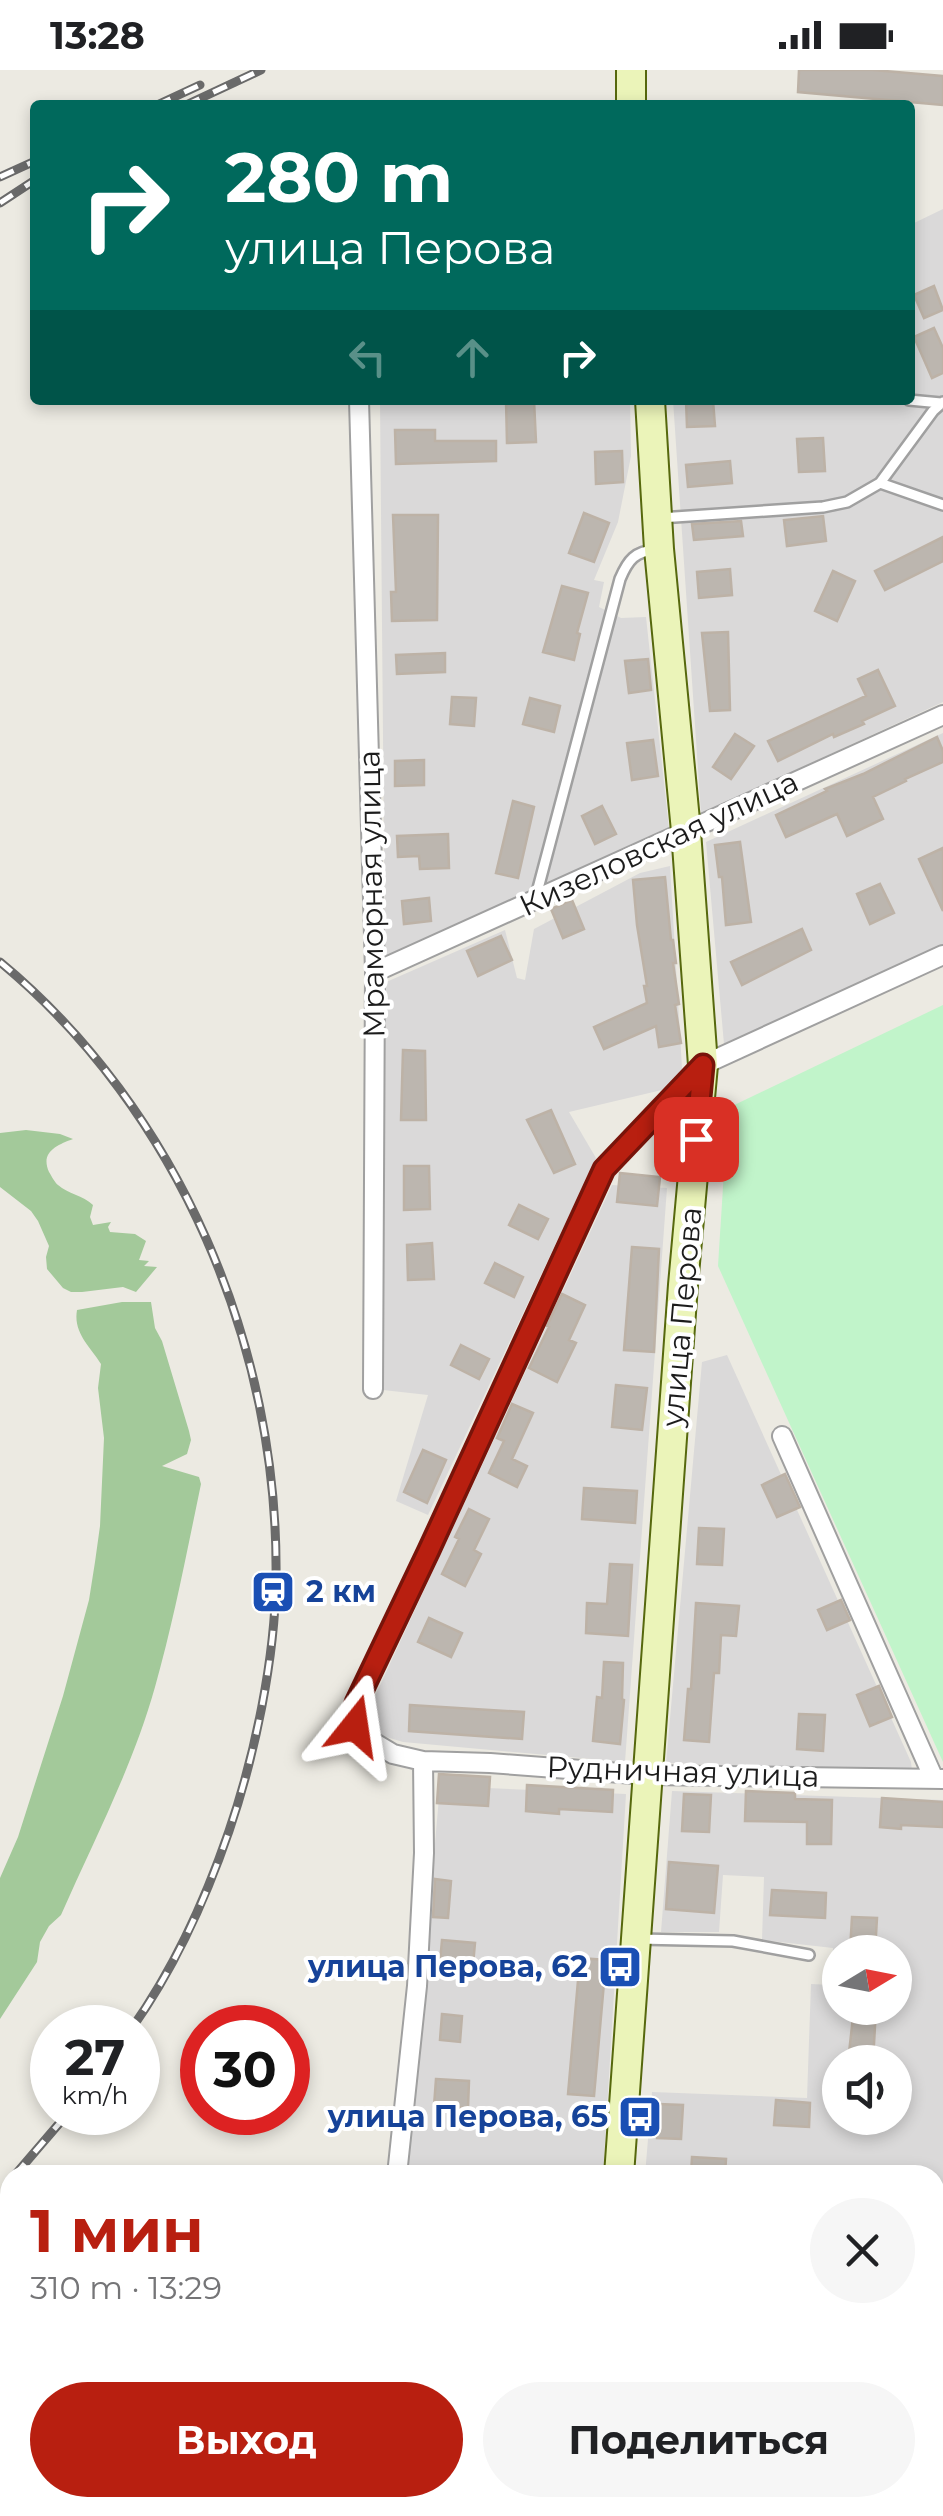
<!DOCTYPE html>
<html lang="ru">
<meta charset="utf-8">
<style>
body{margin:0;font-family:Montserrat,sans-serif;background:#f6f6f6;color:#202124;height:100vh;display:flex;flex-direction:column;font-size:38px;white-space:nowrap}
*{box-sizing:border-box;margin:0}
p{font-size:32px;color:#757577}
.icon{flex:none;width:55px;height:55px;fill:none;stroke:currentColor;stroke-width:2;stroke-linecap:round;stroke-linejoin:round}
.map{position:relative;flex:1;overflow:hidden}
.details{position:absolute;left:0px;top:2095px;width:945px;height:352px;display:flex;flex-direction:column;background:#fff;border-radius:30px 30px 0 0;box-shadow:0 5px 15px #0003}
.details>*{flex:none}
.hud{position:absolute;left:30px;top:30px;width:885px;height:305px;border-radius:10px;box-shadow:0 5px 15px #0003;background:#00695c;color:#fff;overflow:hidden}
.needle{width:65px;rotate:80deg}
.fabs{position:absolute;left:822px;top:1865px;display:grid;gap:20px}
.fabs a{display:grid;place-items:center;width:90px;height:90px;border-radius:50%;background:#fff;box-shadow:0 5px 15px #0003;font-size:50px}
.speed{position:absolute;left:30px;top:1935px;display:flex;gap:20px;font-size:50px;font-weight:700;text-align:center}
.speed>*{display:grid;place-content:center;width:130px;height:130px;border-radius:50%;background:#fff;box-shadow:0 5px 15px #0003;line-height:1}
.speed small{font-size:25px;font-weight:400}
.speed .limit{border:15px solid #d22;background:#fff;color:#111}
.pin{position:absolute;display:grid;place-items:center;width:85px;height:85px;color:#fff;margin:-42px;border-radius:20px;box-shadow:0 5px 15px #0006}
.me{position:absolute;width:110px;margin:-55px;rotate:15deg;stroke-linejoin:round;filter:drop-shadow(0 0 8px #0008)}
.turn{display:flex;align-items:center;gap:35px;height:210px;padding:0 30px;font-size:45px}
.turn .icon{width:130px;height:130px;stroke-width:2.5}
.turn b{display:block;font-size:70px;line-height:85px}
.lanes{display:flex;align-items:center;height:95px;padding:0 30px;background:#0003;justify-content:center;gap:50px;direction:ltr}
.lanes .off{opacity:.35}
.round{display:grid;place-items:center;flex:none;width:105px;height:105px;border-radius:52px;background:#f6f6f6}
.overview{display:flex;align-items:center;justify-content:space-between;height:170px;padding:0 30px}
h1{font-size:60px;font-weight:700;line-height:75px;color:#b81f10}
.button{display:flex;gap:20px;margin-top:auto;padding:20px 30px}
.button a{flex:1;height:115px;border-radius:60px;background:#b81f10;color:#fff;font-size:40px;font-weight:700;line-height:115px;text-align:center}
.button a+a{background:#f6f6f6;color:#202124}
.status{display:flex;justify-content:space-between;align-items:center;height:70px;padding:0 50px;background:#fff;direction:ltr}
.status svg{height:28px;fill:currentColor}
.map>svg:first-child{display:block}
</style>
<div class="status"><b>13:28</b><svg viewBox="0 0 49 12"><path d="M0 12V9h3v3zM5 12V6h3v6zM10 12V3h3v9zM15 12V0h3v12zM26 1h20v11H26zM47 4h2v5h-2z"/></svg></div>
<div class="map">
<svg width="943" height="2446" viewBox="0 0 943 2446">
<rect width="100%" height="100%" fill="#eceae2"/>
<path fill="#dad9d9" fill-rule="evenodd" d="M943,139V632L701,744L673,330H910V155Z
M380,330H630L631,386L618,452L594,510L604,512L599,537L621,548L646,547L669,759L385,890Z
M943,663V874L724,974L706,772Z
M670,796L683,1015L569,1042L596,1088L428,1445L396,1431L428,1325L383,1320L384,913L505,860L517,908L525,910L534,859L640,803Z
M612,1115L667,1118L625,1692L403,1672L383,1666L370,1651L369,1639Z
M727,1285L911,1692L912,1701L666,1693L702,1292Z
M440,1716L626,1724L603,2105H406Z
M672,1721L943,1730V2184L935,2183V2105H645L652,2022L807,2028L811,1914L832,1915L833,1878L762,1870L764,1807L723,1805L719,1862H661ZM840,1882H895V1938H840ZM840,1992H895V2048H840Z
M935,2210L943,2211V2406H935Z
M935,2431H943V2446H620L621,2438H935Z
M409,2438H576L575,2446H409Z"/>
<path fill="#a3c99a" d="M26,1060L60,1064L73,1069C57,1075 40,1082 49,1102C51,1105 55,1113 58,1115C68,1124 83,1125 93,1135L90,1147L93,1155L111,1152L108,1157L110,1162L135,1164L146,1171L139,1190L149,1191L144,1196L157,1197L136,1222L123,1217L82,1222H71L63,1218L47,1199L46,1187L49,1176L38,1151L31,1141L0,1117V1063Z
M122,1232H151L155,1258L162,1271L189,1361L191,1370L187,1384L162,1396L199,1407L201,1414C187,1481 174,1550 155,1617C133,1696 94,1770 61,1845L49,1856L40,1872L37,1892L0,1949V1808L18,1767L63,1626L89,1530L95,1492L100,1456L104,1368L98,1318L101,1294C90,1276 73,1263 77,1240Z"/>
<path fill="#c1f4ca" d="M943,935V1692L718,1196L728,1038Z"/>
<path fill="#bcb6af" stroke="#bdb2a6" stroke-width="2.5" d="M799,0H873L943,6V35L798,22Z
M934,216L943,240L924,248L914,225Z
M934,258L943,278V303L932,308L914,267Z
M506,330H534L536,372L507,373Z
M686,330H713L715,356L687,357Z
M395,360H435V371H496V391L396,394Z
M823,368L825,401L799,402L797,369Z
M622,381L623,412L596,414L595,382Z
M730,391L732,413L688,417L686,395Z
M584,443L609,453L594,492L569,483Z
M393,445H438L437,550L392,551L391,522H396Z
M823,446L826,471L787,476L784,450Z
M741,451L743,466L694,470L692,454Z
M943,467V491L885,520L875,501Z
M730,499L732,525L699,528L697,502Z
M833,501L855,511L837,551L815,541Z
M562,516L588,523L577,563L580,564L574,590L543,582Z
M728,562L730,640L710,641L702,563Z
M445,583V602L397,604L396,585Z
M648,589L651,620L629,623L625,591Z
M878,600L895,636L862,651L864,654L834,667L833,664L778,691L768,671L866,626L858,609Z
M452,627L476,628L474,656L450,654Z
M530,628L560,636L554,662L523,654Z
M735,664L754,676L731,709L713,697Z
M937,667L943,681V692L905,709L906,711L873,727L883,749L847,766L837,744L786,767L776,745L827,721L825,719L863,704Z
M653,670L658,706L632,710L627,673Z
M424,690V715L395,716V691Z
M513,731L534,737L518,808L496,803Z
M602,736L616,764L595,774L582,746Z
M448,764L449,798L420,799L419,786L398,787L397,766Z
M740,772L751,852L726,855L722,807H719L715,775Z
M943,778V841L919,789Z
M665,807L671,870H673L676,893H673L679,934L675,935L681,973L659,977L656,956L604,979L594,957L647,933L644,916H647L637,855L633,810Z
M880,814L894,843L870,854L857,824Z
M429,828L431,851L404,854L402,831Z
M572,830L584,859L563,868L551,839Z
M802,859L811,880L742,915L731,892Z
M501,866L512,890L478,906L467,881Z
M403,980L425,981L426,1050H401Z
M551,1040L575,1094L554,1103L527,1050Z
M404,1096H429L430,1139L404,1140Z
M620,1103L660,1107L657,1136L617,1132Z
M519,1135L548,1149L538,1169L509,1155Z
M432,1173L434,1209L408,1210L407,1175Z
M632,1177L659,1179L654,1282L624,1280Z
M495,1193L523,1207L514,1227L485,1213Z
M562,1224L585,1235L569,1270L576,1273L557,1312L529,1298L549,1257L547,1256Z
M461,1275L489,1289L479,1309L451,1295Z
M616,1315L647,1318L642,1360L612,1357Z
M512,1334L533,1343L512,1389L527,1396L517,1417L489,1403L504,1371L497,1368Z
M423,1380L446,1390L427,1433L404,1422Z
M785,1404L800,1437L777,1447L762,1415Z
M584,1418L637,1421L635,1453L582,1449Z
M469,1439L489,1449L474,1480L481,1484L465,1516L442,1504L459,1469L455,1467Z
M699,1458L724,1459L722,1495L697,1494Z
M610,1494L632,1495L628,1566L586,1563L587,1533L607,1534Z
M841,1530L850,1550L827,1560L818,1540Z
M696,1533L739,1536L736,1566L721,1565L719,1603H714L709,1672L684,1670L688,1619H691Z
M429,1548L462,1563L451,1587L418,1572Z
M604,1592L623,1593L622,1629L624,1630L620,1674L593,1671L597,1627L602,1628Z
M879,1616L892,1647L870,1656L857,1625Z
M410,1635L524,1642L522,1669L409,1661Z
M799,1644L825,1645L823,1681L797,1679Z
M439,1704L490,1707L488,1736L437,1733Z
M527,1715L613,1720L612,1742L559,1739V1744L526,1741Z
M746,1721L795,1723V1729L832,1730L831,1774H807V1752L745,1751Z
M684,1724L711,1725L709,1762L682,1761Z
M882,1728L943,1732V1757L901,1755V1759L880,1757Z
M669,1792L718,1796L714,1843L666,1839Z
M435,1809L451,1811L448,1848L433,1847Z
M772,1820L826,1823L825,1848L770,1845Z
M852,1847L877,1848L875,1882L850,1881Z
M442,1870L475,1873L472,1906L439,1903Z
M580,1888L606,1890L594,2026L568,2024Z
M854,1938H876L873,1992H848Z
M442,1944L462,1946L460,1972L440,1970Z
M436,2009L469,2011L468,2038L434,2036Z
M776,2030L810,2033L809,2057L774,2055Z
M658,2034L683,2035L681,2069L657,2068Z
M692,2087L726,2089L725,2105H691Z"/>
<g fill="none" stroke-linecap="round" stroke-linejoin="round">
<defs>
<path id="lane" d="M909,330L941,333
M880,413L943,435
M660,448L823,437L847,432L880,413L933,341L943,332
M536,826L620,509C628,490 635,481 656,480
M638,1869L733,1871L809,1885"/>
<path id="street" d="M359,330L375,902L373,1319
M943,885L703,995L604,1099L429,1480L356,1633L355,1656L363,1666L393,1684L423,1691L490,1693L647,1705L943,1709
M375,902L943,645
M782,1366L934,1709
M397,2105L417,1916L424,1783L423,1691
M935,2198H943
M935,2416L943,2417
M394,2438L395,2446"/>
<path id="secondary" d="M631,0V35
M619,2105L683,1215L703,995L686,761L659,479L650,330
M597,2446L598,2438"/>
</defs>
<use href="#lane" stroke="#a0a0a0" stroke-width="14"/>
<use href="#street" stroke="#a0a0a0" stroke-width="22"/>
<use href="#secondary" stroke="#56680d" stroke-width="32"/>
<use href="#lane" stroke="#fff" stroke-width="9"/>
<use href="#street" stroke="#fff" stroke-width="18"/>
<use href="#secondary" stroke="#ebf4b9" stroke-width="28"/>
<defs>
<path id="rail" d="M157,35L200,15
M186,35L261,0
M0,107L35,91
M0,133L35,110
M0,892C179,1040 279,1277 276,1508C275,1589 255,1685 229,1761C205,1831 175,1897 132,1958
M15,2105L69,2042"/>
</defs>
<use href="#rail" stroke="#6a6a6a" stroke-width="9"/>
<use href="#rail" stroke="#fff" stroke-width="5" stroke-dasharray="15" stroke-linecap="butt"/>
</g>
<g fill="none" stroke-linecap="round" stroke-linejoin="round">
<defs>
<path id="route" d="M355,1656L354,1648L356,1633L429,1480L604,1099L703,995L696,1069"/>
</defs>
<use href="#route" stroke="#78140a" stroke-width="25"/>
<use href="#route" stroke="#b81f10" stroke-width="18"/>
</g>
<defs>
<symbol id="station-square" viewBox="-11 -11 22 22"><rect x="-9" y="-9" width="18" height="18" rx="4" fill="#1a4fb4" stroke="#fff"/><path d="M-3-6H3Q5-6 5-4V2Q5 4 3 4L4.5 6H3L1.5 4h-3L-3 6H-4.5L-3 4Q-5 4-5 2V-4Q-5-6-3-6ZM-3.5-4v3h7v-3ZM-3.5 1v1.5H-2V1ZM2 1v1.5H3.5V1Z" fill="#fff"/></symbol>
<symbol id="bus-square" viewBox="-11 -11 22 22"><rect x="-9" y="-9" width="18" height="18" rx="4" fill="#1a4fb4" stroke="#fff"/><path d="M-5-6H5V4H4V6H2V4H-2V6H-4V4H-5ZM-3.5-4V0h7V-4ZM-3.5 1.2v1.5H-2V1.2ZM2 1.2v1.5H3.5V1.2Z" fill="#fff"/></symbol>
</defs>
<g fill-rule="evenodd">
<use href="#station-square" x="248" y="1497" width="50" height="50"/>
<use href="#bus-square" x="595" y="1872" width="50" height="50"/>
<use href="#bus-square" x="615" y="2022" width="50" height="50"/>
</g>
<g text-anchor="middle" stroke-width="8" stroke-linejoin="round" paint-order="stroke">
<g font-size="30" fill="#1c1c1c" stroke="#fff">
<text transform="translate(659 774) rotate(-25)" y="10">Кизеловская улица</text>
<text transform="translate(372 824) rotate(-91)" y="10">Мраморная улица</text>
<text transform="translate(682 1247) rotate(-85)" y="10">улица Перова</text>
<text transform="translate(683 1702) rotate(2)" y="10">Рудничная улица</text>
</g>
<g font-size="30" font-weight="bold" fill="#164399" stroke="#fff" text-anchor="end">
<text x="306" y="1532" text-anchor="start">2 км</text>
<text x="588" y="1907">улица Перова, 62</text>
<text x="608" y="2057">улица Перова, 65</text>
</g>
</g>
</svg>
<div class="fabs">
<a><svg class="needle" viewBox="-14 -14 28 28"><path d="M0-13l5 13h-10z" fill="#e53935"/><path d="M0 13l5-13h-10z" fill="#757577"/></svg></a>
<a><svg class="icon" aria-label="sound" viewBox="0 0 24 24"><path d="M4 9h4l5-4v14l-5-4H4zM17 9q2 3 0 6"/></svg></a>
</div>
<div class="speed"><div>27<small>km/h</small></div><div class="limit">30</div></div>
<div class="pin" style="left:696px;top:1069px;background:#d93025"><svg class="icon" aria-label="arrive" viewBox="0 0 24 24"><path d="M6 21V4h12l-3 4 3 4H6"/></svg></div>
<svg class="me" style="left:355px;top:1656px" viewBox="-20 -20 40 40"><path d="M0-17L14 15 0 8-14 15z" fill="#b81f10" stroke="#fff" stroke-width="4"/></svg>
<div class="hud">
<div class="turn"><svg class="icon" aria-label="right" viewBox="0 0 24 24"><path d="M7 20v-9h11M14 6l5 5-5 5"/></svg><div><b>280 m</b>улица Перова</div></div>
<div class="lanes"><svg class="icon off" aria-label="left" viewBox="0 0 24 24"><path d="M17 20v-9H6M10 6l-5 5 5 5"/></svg><svg class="icon off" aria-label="ahead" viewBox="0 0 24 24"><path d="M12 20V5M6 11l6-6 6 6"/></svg><svg class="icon" aria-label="right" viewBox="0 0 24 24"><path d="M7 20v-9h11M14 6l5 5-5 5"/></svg></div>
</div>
<section class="details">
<div class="overview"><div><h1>1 мин</h1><p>310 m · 13:29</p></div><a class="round"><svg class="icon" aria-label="close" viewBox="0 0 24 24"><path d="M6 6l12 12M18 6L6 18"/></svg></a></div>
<div class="button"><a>Выход</a><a>Поделиться</a></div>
</section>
</div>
